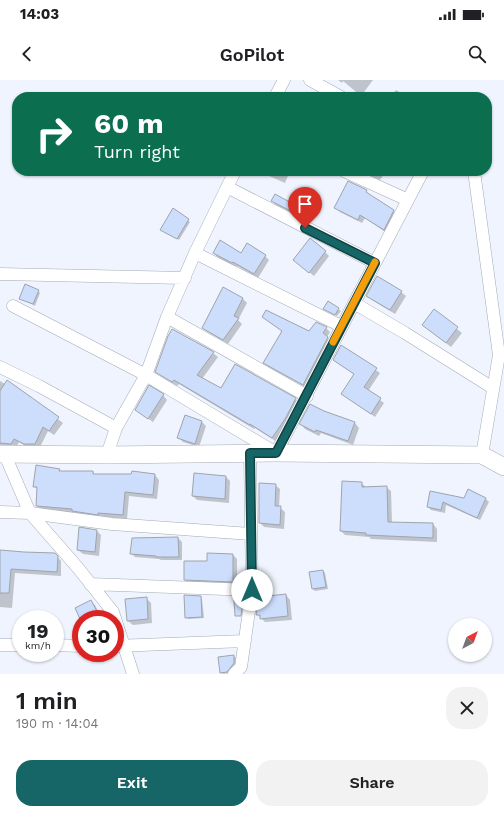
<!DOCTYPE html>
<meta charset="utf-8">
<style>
body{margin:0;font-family:"Work Sans",sans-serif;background:#f2f2f2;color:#202124;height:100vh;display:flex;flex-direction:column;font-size:15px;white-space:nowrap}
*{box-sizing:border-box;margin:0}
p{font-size:13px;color:#757577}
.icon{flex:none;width:22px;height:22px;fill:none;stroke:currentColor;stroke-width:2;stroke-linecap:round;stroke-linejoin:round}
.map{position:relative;height:594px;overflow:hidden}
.drawer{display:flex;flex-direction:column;background:#fff;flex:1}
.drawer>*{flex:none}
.banner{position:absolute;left:12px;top:12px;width:480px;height:84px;border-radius:16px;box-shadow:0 1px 3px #0004;background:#0b6e4f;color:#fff;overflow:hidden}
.needle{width:26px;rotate:41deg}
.tools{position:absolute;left:448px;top:538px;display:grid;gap:8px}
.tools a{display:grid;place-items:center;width:44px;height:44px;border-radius:50%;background:#fff;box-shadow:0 1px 3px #0004;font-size:20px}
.speed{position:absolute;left:12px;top:530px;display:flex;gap:8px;font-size:20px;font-weight:700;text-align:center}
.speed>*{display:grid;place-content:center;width:52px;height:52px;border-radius:50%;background:#fff;box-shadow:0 1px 3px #0004;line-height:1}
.speed small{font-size:10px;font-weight:400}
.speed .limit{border:6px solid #d22;background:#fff;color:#111}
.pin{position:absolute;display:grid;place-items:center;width:34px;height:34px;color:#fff;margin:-41px -17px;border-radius:50% 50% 50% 0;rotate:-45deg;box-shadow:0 0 4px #0007}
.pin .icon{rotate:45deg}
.me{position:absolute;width:44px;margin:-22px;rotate:0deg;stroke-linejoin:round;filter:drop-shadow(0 0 3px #0008)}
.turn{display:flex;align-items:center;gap:14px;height:84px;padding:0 16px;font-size:18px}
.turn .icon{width:52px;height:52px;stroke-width:2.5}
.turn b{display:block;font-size:28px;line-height:34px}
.round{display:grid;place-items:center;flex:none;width:42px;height:42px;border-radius:16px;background:#f2f2f2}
.head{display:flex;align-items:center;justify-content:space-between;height:68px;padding:0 16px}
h1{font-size:24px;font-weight:600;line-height:30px}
.button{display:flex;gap:8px;margin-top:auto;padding:8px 16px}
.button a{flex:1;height:46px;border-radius:16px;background:#176667;color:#fff;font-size:16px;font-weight:600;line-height:46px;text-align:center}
.button a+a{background:#f2f2f2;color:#202124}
.status{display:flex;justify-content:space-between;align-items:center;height:28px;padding:0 20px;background:#fff;direction:ltr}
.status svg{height:11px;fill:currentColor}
header{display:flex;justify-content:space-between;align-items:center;height:52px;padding:0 16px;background:#fff;font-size:18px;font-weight:600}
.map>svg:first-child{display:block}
</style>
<div class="status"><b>14:03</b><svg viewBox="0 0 49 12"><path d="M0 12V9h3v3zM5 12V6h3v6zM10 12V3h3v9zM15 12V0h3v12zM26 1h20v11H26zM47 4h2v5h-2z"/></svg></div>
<header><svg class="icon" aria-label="back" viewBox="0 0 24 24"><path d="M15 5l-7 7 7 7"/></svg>GoPilot<svg class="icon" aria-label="search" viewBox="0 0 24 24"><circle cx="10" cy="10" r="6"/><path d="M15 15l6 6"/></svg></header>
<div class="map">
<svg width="504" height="594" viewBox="0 0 504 594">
<rect width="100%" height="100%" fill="#eff4fe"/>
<path fill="#0003" d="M338,0H373L361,16L343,1L342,3Z
M396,10L408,17H395L392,15Z
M265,91H290L285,103L269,96Z
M360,91H386L380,100Z
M272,121L294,126L299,130L296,135L276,125Z
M336,128L393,131L398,135L388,154L365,138L362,143L340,132Z
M174,130L190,142L179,160L164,151Z
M325,172L329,176L314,196L299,184Z
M214,173L265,176L269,180L258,198L237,186V187L218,178Z
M224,208L243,219L247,223L238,240L242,244L228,264L208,252L203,248Z
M38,211L40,213L35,226L20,218Z
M401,212L406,216L395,234L372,220L368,216Z
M328,222L341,231L337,236L326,230Z
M434,231L462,253L451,267L428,249Z
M263,237L310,253L326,248L330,252L327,257L332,262L307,308L269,287L265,283L282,251Z
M341,266L380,293L368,311L384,323L375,337L342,314L355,295L334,280Z
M213,273L218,277L202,299L220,309L235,285L295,319L300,324L277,362L255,348L254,349L179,304L177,306L161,296L156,291Z
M0,301L5,304L7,301L63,343L54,355L48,351L39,369H30L19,362L16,368H7L0,365Z
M163,315L167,320L153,342L136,330Z
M323,331L355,343L359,348L353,365L321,353L319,356L305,349L301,344Z
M185,336L202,342L206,346L199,367L183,362L178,357Z
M59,390L62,392H93L95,395H132L133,392L155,395L159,400L157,419L129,416L127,439L77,435L75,433L42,430L37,426L38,410L34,406Z
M226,397L230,401L229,423L197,420L193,416Z
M361,403L366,407H386L391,411L392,443L433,444L437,449V462L371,459L369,457L345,455L341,451Z
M275,405L280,409L279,427L285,432L284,449L264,447L260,443Z
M431,412L465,419L485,418L489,422L480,440L446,425L445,433L431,430L428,427Z
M96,450L101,455L99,476L83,474L78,470Z
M178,458L182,462V480H161L159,479L135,477L132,474Z
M0,471L55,474L61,481V496L15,493L12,528L0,527Z
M208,474L233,475L237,479V506L189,504L185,500L208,482Z
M323,491L325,493L328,509L315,511L313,509L310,493Z
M286,515L290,520L292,540L265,542L257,534Z
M200,517L202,519L204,538L188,539L186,537Z
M146,518L151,523L152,543L133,545L128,541Z
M90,521L95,525L102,539H82Z
M234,576L236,578L235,586L229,593L223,594L221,592Z"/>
<path fill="#cddefc" stroke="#9fa4ad" d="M348,101L367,110L366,112L394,130L384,150L360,135L358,140L334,128Z
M275,114L295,125L291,131L271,121Z
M173,128L189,139L177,159L160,150Z
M310,158L326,171L309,193L293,180Z
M220,160L241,173L247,163L266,175L254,194L233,182L232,183L213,173Z
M377,196L402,211L390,230L366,216Z
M25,204L39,210L33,224L19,219Z
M223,207L243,218L234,236L239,238L223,260L202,248Z
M328,221L339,228L335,235L323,229Z
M434,229L458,247L446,263L422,245Z
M266,230L309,251L316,242L327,247L323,253L328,257L303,305L263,283L282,251L262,237Z
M172,249L214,272L197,295L221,308L235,284L296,318L285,339L272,358L250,344V345L174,300L172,302L155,292L168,256Z
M341,265L377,288L364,307L381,318L371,334L341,314L354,294L333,280Z
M7,300L59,337L49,351L43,347L35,364H24L14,359L11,364L0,363V311Z
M149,305L164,314L148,339L135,330Z
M310,324L324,331L355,342L348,361L316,350L315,352L299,344Z
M185,335L202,341L195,364L177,358Z
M36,385L60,389L59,391H93V394H131L132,391L155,394L153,415L125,412L123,435L98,433V435L72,431V429L36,426L37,407H33Z
M194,393L226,396L225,419L192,416Z
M342,401L362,402V407L387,406L388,442L433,443V458L366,455V453L340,451Z
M259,403L276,404L275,426H281L280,445L259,443Z
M468,409L486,418L477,438L443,422L441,430L427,427L430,411L464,418Z
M79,447L97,450L95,472L77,470Z
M178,457L179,477H156V476L130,474L132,458Z
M0,470L24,472L55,473L58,476L57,492L11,489L9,513H0Z
M207,473L233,474V502L184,500V481H207Z
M323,490L326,507L312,509L309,492Z
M286,514L288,536L260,539V535H256L259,517Z
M184,515L201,516L202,537L185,538Z
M147,517L148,539L127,541L125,519Z
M91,520L101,539H80L75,528Z
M234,520H243L241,536H235Z
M234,575V583L227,592L220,593L218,577Z"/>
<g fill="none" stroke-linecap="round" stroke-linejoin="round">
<defs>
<path id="street" d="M310,0L341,17
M275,17L284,0
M344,91L408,120
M474,91L499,275L482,375
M227,107L375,183
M195,173L341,246
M0,194L185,198
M354,223L405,253L493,308
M13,226L146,295L276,373L423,91
M167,237L307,316
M0,287L39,306L116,348
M5,375L30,433L78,488L113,532L133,594
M107,375L116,348L146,295L167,237L195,173L235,91
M0,432L30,433L112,444L251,454
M90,504L252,510
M0,565H21
M55,565L81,566
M115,566L245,561
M234,594L241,587L252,510L250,373"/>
<path id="secondary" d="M0,374L107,375L276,373L482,375L504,387"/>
</defs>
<use href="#street" stroke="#a5abb4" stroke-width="13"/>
<use href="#secondary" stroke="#a5abb4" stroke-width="18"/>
<use href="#street" stroke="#fff" stroke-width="12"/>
<use href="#secondary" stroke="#fff" stroke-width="17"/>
</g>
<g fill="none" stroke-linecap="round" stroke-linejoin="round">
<defs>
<path id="route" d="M252,510L250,373H276L375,183L305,148"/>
</defs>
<use href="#route" stroke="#0f4243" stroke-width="10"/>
<use href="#route" stroke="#176667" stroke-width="7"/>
<path stroke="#f59e0b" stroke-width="7" d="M333,262L375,182"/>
</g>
</svg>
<div class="tools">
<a><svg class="needle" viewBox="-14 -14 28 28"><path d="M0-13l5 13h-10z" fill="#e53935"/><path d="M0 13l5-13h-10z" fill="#757577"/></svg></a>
</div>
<div class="speed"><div>19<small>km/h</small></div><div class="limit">30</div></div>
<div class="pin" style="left:305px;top:148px;background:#d93025"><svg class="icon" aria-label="arrive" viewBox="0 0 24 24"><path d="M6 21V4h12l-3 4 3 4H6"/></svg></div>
<svg class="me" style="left:252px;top:510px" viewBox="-20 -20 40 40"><circle r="19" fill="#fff"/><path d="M0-13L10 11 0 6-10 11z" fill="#176667"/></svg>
<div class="banner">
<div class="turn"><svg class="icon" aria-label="right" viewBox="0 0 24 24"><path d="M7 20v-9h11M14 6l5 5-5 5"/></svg><div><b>60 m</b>Turn right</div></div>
</div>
</div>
<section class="drawer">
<div class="head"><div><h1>1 min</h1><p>190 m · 14:04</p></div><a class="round"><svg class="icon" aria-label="close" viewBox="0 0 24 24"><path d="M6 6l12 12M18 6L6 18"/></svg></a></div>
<div class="button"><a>Exit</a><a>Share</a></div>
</section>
